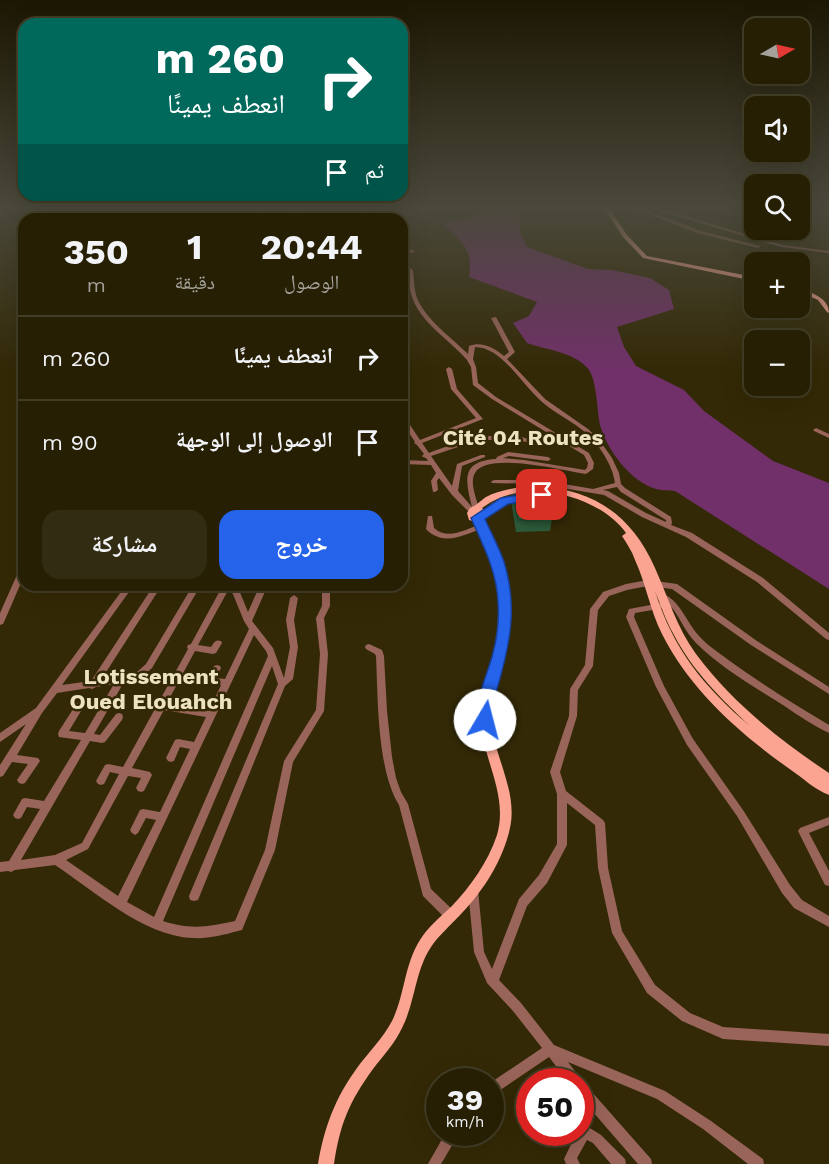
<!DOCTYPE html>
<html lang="ar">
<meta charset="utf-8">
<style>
body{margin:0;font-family:"Work Sans","Noto Naskh Arabic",sans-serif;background:#322c13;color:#f1f3f6;direction:rtl;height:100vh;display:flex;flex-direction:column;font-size:22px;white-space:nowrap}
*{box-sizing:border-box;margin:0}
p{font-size:20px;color:#a4a29a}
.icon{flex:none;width:33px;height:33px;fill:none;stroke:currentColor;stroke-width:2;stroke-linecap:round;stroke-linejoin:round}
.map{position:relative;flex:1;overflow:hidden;direction:ltr}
.details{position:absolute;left:18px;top:213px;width:390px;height:378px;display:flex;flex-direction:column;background:#261f04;border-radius:18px;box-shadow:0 6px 24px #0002,0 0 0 2px #423d26;direction:rtl}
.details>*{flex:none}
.hud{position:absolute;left:18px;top:18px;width:390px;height:183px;border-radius:18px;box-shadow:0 6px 24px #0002,0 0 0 2px #423d26;direction:rtl;background:#00695c;color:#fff;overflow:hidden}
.needle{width:39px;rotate:81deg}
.fabs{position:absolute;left:744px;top:18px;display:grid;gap:12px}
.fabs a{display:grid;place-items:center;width:66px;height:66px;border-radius:12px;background:#261f04;box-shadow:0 6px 24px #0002,0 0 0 2px #423d26;font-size:30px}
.speed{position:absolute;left:426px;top:1068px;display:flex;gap:12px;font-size:30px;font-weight:700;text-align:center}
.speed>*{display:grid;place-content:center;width:78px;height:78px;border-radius:50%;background:#261f04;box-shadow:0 6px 24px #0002,0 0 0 2px #423d26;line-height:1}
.speed small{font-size:15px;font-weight:400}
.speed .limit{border:9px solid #d22;background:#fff;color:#111}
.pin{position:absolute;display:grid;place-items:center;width:51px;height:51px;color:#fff;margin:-26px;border-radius:12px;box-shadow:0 3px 9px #0006}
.me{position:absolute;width:66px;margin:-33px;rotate:8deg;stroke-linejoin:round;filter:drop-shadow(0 0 4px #0008)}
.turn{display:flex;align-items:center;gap:21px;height:126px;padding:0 24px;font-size:27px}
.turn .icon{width:78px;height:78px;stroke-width:2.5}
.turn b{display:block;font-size:42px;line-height:51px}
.then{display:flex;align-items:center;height:57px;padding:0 24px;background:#0003;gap:12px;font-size:22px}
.eta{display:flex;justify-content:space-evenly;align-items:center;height:102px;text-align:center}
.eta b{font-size:36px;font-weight:700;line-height:42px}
.button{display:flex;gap:12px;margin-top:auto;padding:12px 24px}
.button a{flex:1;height:69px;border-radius:18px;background:#2563eb;color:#fff;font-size:24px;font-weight:700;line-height:69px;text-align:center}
.button a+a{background:#322c13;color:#f1f3f6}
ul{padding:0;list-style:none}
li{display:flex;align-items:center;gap:18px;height:84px;padding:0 24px;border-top:2px solid #423d26}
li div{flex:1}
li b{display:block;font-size:22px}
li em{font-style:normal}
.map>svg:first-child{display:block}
</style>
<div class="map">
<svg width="829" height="1164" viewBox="0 0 829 1164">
<rect width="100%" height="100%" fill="#332906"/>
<path fill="#713069" d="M511,209L519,216L520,233L527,247L588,269L612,270L650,278L669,290L674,309L617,327L624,347L636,366L684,390L704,411L773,461L829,483V589L675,491C669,490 662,491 656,489C630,481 607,450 600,425C597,411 597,382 589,370C576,352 546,350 527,343L513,323L529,316L537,302L469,277C473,249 463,243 444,225L450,221Z"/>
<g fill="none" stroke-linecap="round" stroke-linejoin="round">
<path fill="#996459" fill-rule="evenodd" d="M255,208H260L269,219H265Z
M292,208H297L308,219H304Z
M361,208H365L364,219H360Z
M632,208L641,210L658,208L783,245L829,251V253L781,247L656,210L649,211L701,231L760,246V247L758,248L697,233Z
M402,246L415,251V252L411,253L402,249Z
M402,262L413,270C414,280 414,289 417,298C426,320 452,338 468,354L469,346C482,341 494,348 504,356L509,352L491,318L496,317L515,352L507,359L545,399L588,429L598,438L612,458L619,473L621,484L625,488L671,517L672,523L671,525L692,533L763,578L829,633V640L826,639L757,582L686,537L642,517L604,495L544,485V489L541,491L538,489V484L492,483L491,482L492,481L494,480H541L593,489L615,483C613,468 604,453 594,441C581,425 558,416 542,402C522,385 502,347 475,347L473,359L476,367L478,383L496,397L589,453L594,463L593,469L586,474C564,471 487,451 475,473C469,483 477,499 479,509L472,513H470L452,495L439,478L437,481L438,490L435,492H433L431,481L436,473L431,465L402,464V460L428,461L426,458L423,457L422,456L424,454L417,445L414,443L415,442L402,422V415L404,416L420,440L476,418L451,389L446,369L449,367L452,369L457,389L483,419L422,443L429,453C455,443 504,427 530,440L527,442L514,440H488L464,445L431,456L452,486L457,464L481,455H485V457L462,466L458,491L472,507C465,480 461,461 496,459L497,457L508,452L548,457L551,459L548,461L509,456L503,458L524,460L585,470L587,468L588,463L584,455L492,399L473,385L471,367L467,360C449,339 419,322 411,294C409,286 409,279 409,270L402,265ZM617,487L621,492L666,520V522L646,513L608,491L603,490Z
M816,428L829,434V438L814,431L813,430Z
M428,516H432L434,528C448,541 466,529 481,524L484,526L483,528C464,535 443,547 426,529Z
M24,565V576L4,622L3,624L0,625V613L20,568Z
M648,580L677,584L757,641L829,687V694L751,645L672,589L648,586L627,590L609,596L598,610L593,666L578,690L577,716L560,772L566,791L603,820L605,823L608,868L622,931L655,985L690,1013L723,1027L829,1034V1046L723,1039L682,1021L647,993L612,933L598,868L595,825L567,803V845L547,883L527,906L499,980L521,1003L554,1045L665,1091L711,1121L763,1159L764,1164H748L703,1129L657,1099L568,1062L580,1078L582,1082L584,1083L651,1159L652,1164H638L580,1097V1082H568L549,1057L490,1097V1083L542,1048L513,1011L487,983L474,952L468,890L469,886L473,885L477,886L478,890L484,952L492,969L519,899L539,875L557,844V794L550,772L569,716L570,689L585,665L590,609L603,592L626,584Z
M126,585H134L62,685L91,681L154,585H162L101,680L121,677L137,672L146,664L193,585H201L152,668L143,676L124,682L94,734L100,735L116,714L119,713L122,714L123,717L122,720L105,742L102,743L90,741L21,860L55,855L82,843L119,774L110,772L104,784L101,785L98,784L96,781L105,765L108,764L123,767L188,649L187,647L188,645L191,644L223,585H237L248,612L260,585H268L252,621L273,648L284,678L290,647L286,620L290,598L294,595L298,598L294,620L298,647L293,679L285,686L198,900L194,901L190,900L189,896L278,684L272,666L163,921C190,930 207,927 235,921L265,850L284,761L316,710L320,654L316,618L322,606V585H330V606L324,618L328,654L324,711L293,762L275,850L242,930L238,931C223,935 208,939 192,938C144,936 94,891 55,865L15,870L11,872L8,871L0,872V862L9,861L40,809L27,807L21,818L18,819L15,818L13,815L22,799L25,798L44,801L81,740L59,737L58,734L59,731L77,703L80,702L83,703L84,706L69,731L85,733L114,684L96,687L92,689L89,688L57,693L42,713L17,755L38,758L40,761L25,783L22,784L19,783L17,780L28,764L12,762L3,776L0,777V765L26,724L0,742V733L36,708ZM230,587L244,621L249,629L225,679L216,678L221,668L220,666L217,665L214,666L207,680L208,682L221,685L209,711L167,703L195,651L213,654L216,653L222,643L221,641C215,639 214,643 211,647L198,645ZM254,635L266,651L268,656L154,917L127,902ZM164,710L206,717L194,742L178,739L175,740L166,758L168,761L171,762L174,761L180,747L190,749L160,812L143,809L140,810L130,830L132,833L135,835L138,833L146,818L156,820L118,896L66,860L88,849L128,776L141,778L136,788L138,791L141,792L144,791L152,775L150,772L132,768Z
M659,592C681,600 684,619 699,636C707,645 718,652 727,659C760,683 794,704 829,725V733C814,726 799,716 786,707C756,688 721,668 696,643C686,633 681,620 673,609C668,603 661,600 655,595L656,593Z
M661,603L664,604L665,606L664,608L635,613L634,617L664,686L693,739L743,810L790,885L802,900L829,916V927L794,908L782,893L737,816L687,745L656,687L626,617L629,609Z
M369,644L382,650L384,656L387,711L392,757L396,778L401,792L408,804L431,889L455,912L456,916L455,920L451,921L447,920L423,896L399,805C377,770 378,698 376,656L375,654L366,649L365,647L366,645Z
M829,817V825L809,833L829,871V886L825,885L798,831L800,828Z
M585,1125L601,1135L625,1159L626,1164H611L593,1143L587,1140L577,1158L580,1164H566L564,1159L577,1132H580L581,1127Z
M446,1132H460L441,1164H428Z"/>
<path fill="#fba492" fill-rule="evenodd" d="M604,208H609L627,235L647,256L754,277V281L643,258L623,237Z
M800,288C812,293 829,298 829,313L827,312L818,300L800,292Z
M538,486C595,490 632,516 655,568C668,597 677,628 696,654C732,702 779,740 829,773V795C815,790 803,778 791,770C739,733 691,691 662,634C650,610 646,584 635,560C632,551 627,544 622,536L626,533C598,494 524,477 485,506L482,508L484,510L492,503L523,493L527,496L526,498L498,507L483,519C503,565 517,605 505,655C501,673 492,690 491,708C488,749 519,787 510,828C503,860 484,890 461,914C451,925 439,935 431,947C415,971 415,1003 402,1028C395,1043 383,1056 373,1069C349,1102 340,1124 334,1164H318C324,1128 335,1098 357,1068C368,1053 383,1038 392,1021C405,995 404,965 420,940C428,927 440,917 451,907C471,886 488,862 497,835C510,790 476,751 481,706C483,688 492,671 496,654C506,607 495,565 476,522L469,520L467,513L470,508C476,506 480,501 486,497C501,489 520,487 538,486ZM655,591C661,606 666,621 674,635C692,670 721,699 750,726C704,687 673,649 655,591Z"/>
</g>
<path fill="#2c5b3a" d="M513,495L552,519L550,531L516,532L512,507Z"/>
<path fill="#336a44" stroke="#244a30" stroke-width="1.5" d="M547,494L552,519L518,520L513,495Z"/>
<linearGradient id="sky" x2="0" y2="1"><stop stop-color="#1c1703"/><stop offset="0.56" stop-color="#4a493b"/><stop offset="1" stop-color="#4a493b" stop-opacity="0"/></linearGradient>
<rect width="829" height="371" fill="url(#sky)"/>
<path fill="#2563eb" stroke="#184099" stroke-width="1.5" d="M542,491L546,493V498L508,504L485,519C491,533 499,547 504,562C518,607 510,644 497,689C494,701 496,714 490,725L485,727L479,725C471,708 489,671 493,653C497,638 499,617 498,602C497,572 483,545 471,518L501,498Z"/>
<g text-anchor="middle" stroke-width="5" stroke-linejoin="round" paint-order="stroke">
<g font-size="22" font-weight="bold" fill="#ede3c3" stroke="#332906">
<text x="523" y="445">Cité 04 Routes</text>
<text x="151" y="684">Lotissement<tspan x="151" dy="25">Oued Elouahch</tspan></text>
</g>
</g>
</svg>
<div class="fabs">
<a><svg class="needle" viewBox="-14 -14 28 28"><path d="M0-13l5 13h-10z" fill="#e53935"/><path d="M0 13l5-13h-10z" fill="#a4a29a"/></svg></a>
<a><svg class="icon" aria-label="sound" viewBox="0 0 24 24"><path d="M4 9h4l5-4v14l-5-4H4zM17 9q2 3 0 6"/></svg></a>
<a><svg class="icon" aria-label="search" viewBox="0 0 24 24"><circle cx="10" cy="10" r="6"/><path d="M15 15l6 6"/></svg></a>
<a>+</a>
<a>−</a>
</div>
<div class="speed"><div>39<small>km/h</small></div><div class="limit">50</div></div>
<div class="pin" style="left:542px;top:495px;background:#d93025"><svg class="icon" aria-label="arrive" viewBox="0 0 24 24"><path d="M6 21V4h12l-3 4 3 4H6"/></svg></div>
<svg class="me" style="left:485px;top:720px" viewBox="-20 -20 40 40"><circle r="19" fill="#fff"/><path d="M0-13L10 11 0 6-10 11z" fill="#2563eb"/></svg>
<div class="hud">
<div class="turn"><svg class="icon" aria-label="right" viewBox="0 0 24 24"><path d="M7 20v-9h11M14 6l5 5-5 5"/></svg><div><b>260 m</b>انعطف يمينًا</div></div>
<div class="then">ثم<svg class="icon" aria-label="arrive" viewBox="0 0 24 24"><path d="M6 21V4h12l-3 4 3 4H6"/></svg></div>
</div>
<section class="details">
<div class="eta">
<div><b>20:44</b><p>الوصول</p></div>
<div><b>1</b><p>دقيقة</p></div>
<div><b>350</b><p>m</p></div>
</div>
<ul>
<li><svg class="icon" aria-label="right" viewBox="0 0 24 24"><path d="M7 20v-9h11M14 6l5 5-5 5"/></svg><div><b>انعطف يمينًا</b></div><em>260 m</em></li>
<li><svg class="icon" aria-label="arrive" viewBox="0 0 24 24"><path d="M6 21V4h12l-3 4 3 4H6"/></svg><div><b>الوصول إلى الوجهة</b></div><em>90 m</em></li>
</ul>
<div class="button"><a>خروج</a><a>مشاركة</a></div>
</section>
</div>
